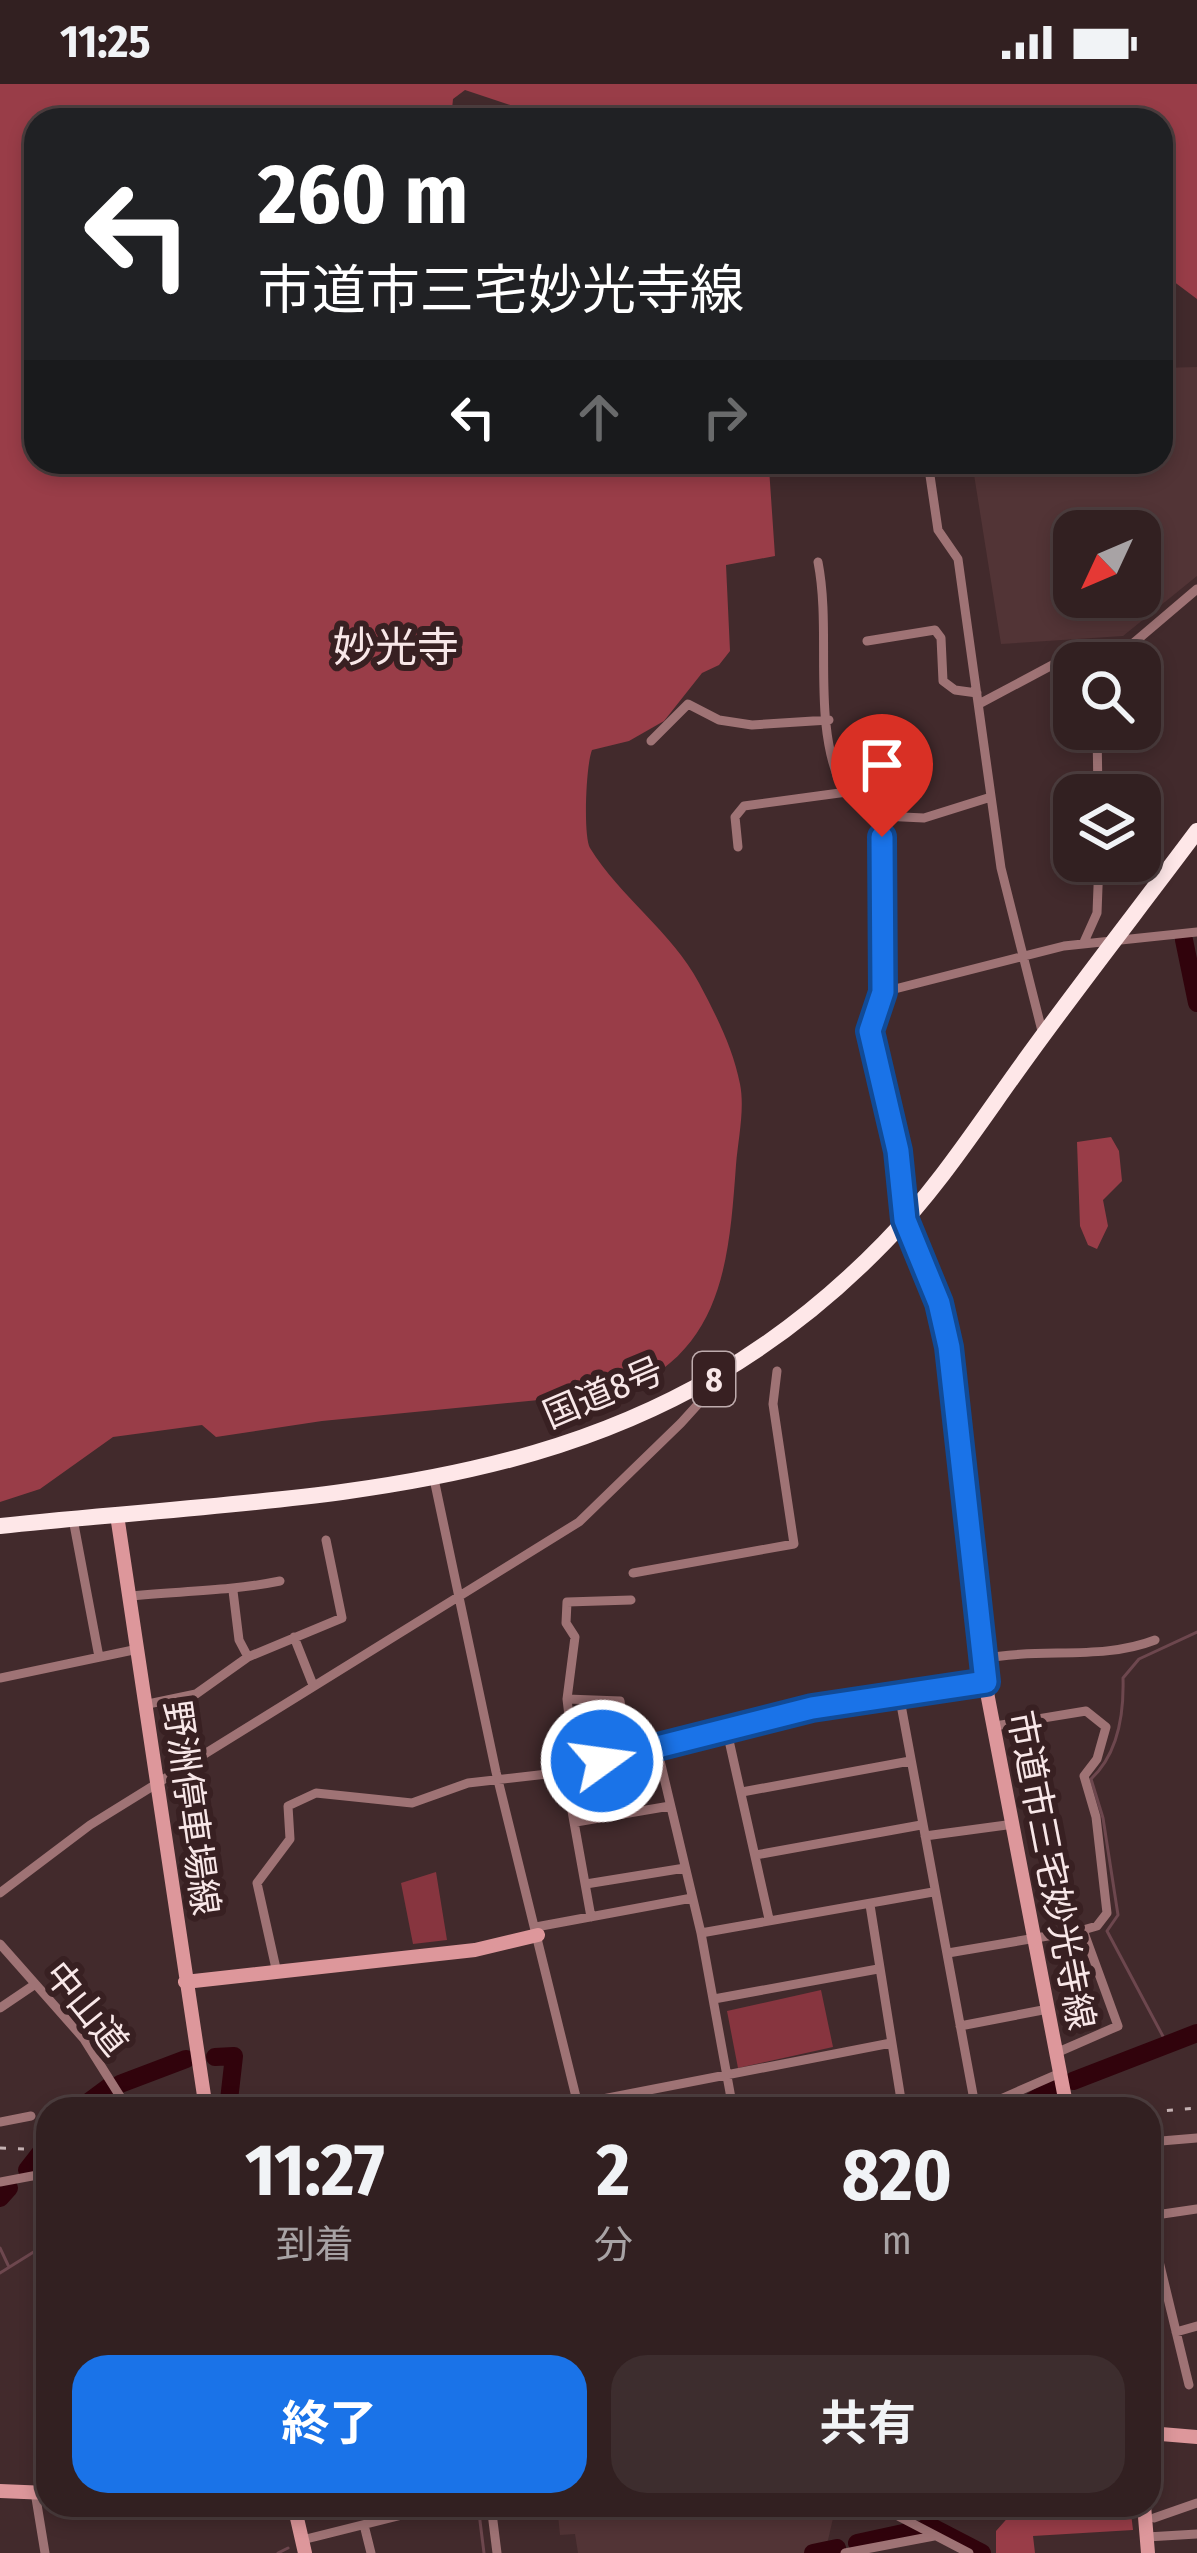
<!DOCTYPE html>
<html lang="ja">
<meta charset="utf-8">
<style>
body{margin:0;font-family:"Fira Sans Condensed","Noto Sans JP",sans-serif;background:#3d2d2e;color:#f1f3f6;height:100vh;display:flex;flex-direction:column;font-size:45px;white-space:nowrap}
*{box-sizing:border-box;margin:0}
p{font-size:39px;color:#a8a3a5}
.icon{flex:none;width:66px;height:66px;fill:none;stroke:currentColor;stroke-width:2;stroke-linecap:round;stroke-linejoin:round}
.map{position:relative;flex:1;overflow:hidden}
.details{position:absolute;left:36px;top:2013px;width:1125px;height:420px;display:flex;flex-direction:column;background:#322021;border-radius:36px;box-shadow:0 6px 18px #0003,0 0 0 3px #4d3e3f}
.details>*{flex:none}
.guide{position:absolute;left:24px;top:24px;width:1149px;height:366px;border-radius:36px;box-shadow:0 6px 18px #0003,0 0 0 3px #4d3e3f;background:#202124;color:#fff;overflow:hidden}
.needle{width:78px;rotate:226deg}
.controls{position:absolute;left:1053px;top:426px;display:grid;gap:24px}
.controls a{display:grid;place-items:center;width:108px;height:108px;border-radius:24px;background:#322021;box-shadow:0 6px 18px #0003,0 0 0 3px #4d3e3f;font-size:60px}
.pin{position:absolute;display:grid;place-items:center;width:102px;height:102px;color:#fff;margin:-123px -51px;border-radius:50% 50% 50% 0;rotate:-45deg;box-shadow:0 0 12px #0007}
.pin .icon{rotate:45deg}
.me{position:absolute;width:132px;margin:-66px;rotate:76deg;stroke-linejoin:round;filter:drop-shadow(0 0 9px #0008)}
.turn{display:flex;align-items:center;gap:42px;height:252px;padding:0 36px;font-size:54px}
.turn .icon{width:156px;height:156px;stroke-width:2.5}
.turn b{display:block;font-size:84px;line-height:102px}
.lanes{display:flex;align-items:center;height:114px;padding:0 36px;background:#0003;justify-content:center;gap:60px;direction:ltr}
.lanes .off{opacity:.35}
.eta{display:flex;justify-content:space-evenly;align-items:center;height:204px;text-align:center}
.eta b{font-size:72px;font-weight:700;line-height:84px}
.cta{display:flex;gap:24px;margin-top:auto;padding:24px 36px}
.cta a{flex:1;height:138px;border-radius:36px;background:#1a73e8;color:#fff;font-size:48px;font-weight:700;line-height:138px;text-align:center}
.cta a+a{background:#3d2d2e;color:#f1f3f6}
.status{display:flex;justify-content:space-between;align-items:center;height:84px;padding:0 60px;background:#322021;direction:ltr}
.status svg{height:33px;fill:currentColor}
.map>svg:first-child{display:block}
</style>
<div class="status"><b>11:25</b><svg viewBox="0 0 49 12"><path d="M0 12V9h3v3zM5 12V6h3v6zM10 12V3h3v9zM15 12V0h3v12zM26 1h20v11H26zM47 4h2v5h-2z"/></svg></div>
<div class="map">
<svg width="1197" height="2469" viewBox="0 0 1197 2469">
<rect width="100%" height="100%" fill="#422a2c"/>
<path fill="#523436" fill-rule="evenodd" d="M1197,283V492L1123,552L1001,560L972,378H1161V284ZM1074,447H1140V513H1074Z
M557,2421H836L826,2465L808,2469H578L575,2450L560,2451Z"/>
<path fill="#87353f" d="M436,1788L447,1856L413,1860L401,1799Z
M821,1906L833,1963L738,1984L727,1927Z"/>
<path fill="#993d48" d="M0,0H1197V215L1161,188V36H555L465,6L453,15L451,36H36V378H735L738,392L769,384L775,472L726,481L730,567L719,581L702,589L664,637L629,657L592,666C586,680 583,752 590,764C620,813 672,848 699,899C716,931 733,964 740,1000C745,1025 738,1056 736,1081C729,1177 723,1267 621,1308L322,1337L216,1353L202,1341L113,1353L40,1405L0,1418Z
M1111,1053L1119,1067L1122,1097L1103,1116L1108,1142L1097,1165L1088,1161L1080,1142L1077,1058Z
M1019,2421H1130L1133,2446L1033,2452L1035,2469H996V2447Z"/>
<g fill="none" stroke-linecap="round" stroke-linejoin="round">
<path stroke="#6d474e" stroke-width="3" d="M1166,1958L1107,1847L1118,1831L1103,1734L1091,1695C1118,1670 1124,1629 1123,1594L1139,1575L1197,1548
M0,2164L8,2181
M0,2189L48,2159
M478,2421L484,2469
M278,2469L288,2464"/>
<path stroke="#31030c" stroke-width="18" d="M1184,856L1197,919
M215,1973L234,1972L228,2025
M1073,1997L1197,1949
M120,2000L186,1975
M79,2025L110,2002
M1019,2025L1052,2005
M27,2086L48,2059
M0,2114L9,2104
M928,2441L982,2469
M857,2459L917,2446
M813,2469L837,2464"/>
<path stroke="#9f7375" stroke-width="9" d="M928,378L938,446L958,475L1001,784L1043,951
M818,478C832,550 811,636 842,704L866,715L882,732L924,734L991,713
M867,557L935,546L941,554L943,597L955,606L977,609
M1110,579L1197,505
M979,620L1071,571L1112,576
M1097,645L1098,711
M651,657L688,620L719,636L752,641L829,636
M882,732L883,908L870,947L898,1067L905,1135
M738,763L735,733L744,722L847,708
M1084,858L1097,829L1099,777
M883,908L1064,862L1197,848
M434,1395L496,1688L579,2025
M73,1435L99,1573
M633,1489L794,1460L773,1320L777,1287
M233,1507L239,1556L248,1573
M130,1512C181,1507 231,1507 280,1497
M294,1553L313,1601
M983,1575C1040,1563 1101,1577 1155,1556
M0,1594L138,1565
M899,1610L974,2016
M567,1615L620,1617L628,1671
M148,1620L196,1610L248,1573L342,1534L326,1456
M726,1643L769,1835
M657,1664L701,1849L733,2025
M575,1683L567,1615L575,1553L566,1539L567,1518L631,1516
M565,1688L591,1833
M742,1708L910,1677
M576,1738L670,1722
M925,1752L1014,1740
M756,1771L921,1741
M586,1800L685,1784
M0,1809L90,1741L579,1438L681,1339L700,1318L707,1299
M870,1821L902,2022
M536,1843L692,1814
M701,1849L933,1808
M0,1860L84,1955L128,2025
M948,1869L1083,1846L1097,1842L1107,1829L1096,1733L1084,1692L1097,1675L1106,1643L1086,1627L995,1642
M277,1889L257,1799L290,1755L288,1722L316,1709L412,1719L468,1699L565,1688L812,1624L985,1598
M714,1915L878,1885
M0,1924L34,1901
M960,1942L1048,1925
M1056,1969L1118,1942L1083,1846
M577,2020L891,1959
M858,2025L996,2017L1060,1989
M0,2038L31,2032
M1149,2058L1197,2054
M0,2098L48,2089
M1149,2132L1197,2125
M1149,2136L1189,2301
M1176,2248L1197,2242
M35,2408L45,2469
M491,2421L497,2469
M877,2421L969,2469
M1154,2434L1197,2419
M364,2441L371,2469
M1147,2453L1197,2450
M302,2456L442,2421
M845,2469L934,2452"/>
<path stroke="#dd979b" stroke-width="14" d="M905,1135L939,1219L948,1263L985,1598L1067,2025
M117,1431L206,2025
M185,1898L475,1866L538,1851
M1149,2349L1197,2353
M0,2407L48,2409
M294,2421L305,2469
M1144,2421L1148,2469"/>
<path stroke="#fee7e8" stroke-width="16" d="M0,1442C335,1406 630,1420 884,1159C939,1103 982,1035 1028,972C1083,896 1141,822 1197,747"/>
<path stroke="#c4b1b2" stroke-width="3" stroke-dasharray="6 12" stroke-linecap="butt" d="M1149,2028L1197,2024
M0,2064L48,2066"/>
</g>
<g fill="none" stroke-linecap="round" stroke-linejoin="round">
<defs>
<path id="route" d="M602,1677L812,1624L986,1598L949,1263L939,1219L905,1136L898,1067L870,947L883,908L882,753"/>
</defs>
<use href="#route" stroke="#114b97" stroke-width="30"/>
<use href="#route" stroke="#1a73e8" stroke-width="21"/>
</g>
<g text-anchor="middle" stroke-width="12" stroke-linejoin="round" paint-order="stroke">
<rect fill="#382022" stroke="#beabad" stroke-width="3" x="693" y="1268" width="42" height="54" rx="9"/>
<g font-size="33" font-weight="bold" fill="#f8e7e8">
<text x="714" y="1307">8</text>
</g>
<g font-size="36" fill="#f8e7e8" stroke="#382022">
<text transform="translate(603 1308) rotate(-23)" y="13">国道8号</text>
<text transform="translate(192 1724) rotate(82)" y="13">野洲停車場線</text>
<text transform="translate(1052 1786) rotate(79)" y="13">市道市三宅妙光寺線</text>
<text transform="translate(87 1924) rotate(51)" y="13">中山道</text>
</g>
<g font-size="42" fill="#f8e7e8" stroke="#382022">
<text x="396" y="578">妙光寺</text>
</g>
</g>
</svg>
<div class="controls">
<a><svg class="needle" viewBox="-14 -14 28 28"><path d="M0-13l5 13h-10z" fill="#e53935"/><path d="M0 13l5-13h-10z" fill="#a8a3a5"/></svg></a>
<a><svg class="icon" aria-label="search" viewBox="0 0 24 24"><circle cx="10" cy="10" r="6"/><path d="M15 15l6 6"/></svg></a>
<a><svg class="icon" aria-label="layers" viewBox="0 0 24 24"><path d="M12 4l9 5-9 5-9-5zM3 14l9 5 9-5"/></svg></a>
</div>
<div class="pin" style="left:882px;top:753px;background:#d93025"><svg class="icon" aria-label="arrive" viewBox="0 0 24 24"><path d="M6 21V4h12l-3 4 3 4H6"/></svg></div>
<svg class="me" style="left:602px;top:1677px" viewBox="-20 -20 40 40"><circle r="17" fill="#1a73e8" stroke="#fff" stroke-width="3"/><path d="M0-11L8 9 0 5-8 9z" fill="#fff"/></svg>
<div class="guide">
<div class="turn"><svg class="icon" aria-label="left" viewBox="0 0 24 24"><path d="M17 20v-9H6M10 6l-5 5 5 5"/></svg><div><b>260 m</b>市道市三宅妙光寺線</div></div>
<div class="lanes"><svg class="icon" aria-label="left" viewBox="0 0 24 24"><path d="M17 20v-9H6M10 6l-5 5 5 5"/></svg><svg class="icon off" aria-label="ahead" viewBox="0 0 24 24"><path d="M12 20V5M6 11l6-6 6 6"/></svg><svg class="icon off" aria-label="right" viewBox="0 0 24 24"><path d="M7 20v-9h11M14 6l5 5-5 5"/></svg></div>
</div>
<section class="details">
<div class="eta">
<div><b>11:27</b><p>到着</p></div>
<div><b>2</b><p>分</p></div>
<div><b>820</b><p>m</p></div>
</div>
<div class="cta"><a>終了</a><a>共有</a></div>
</section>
</div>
